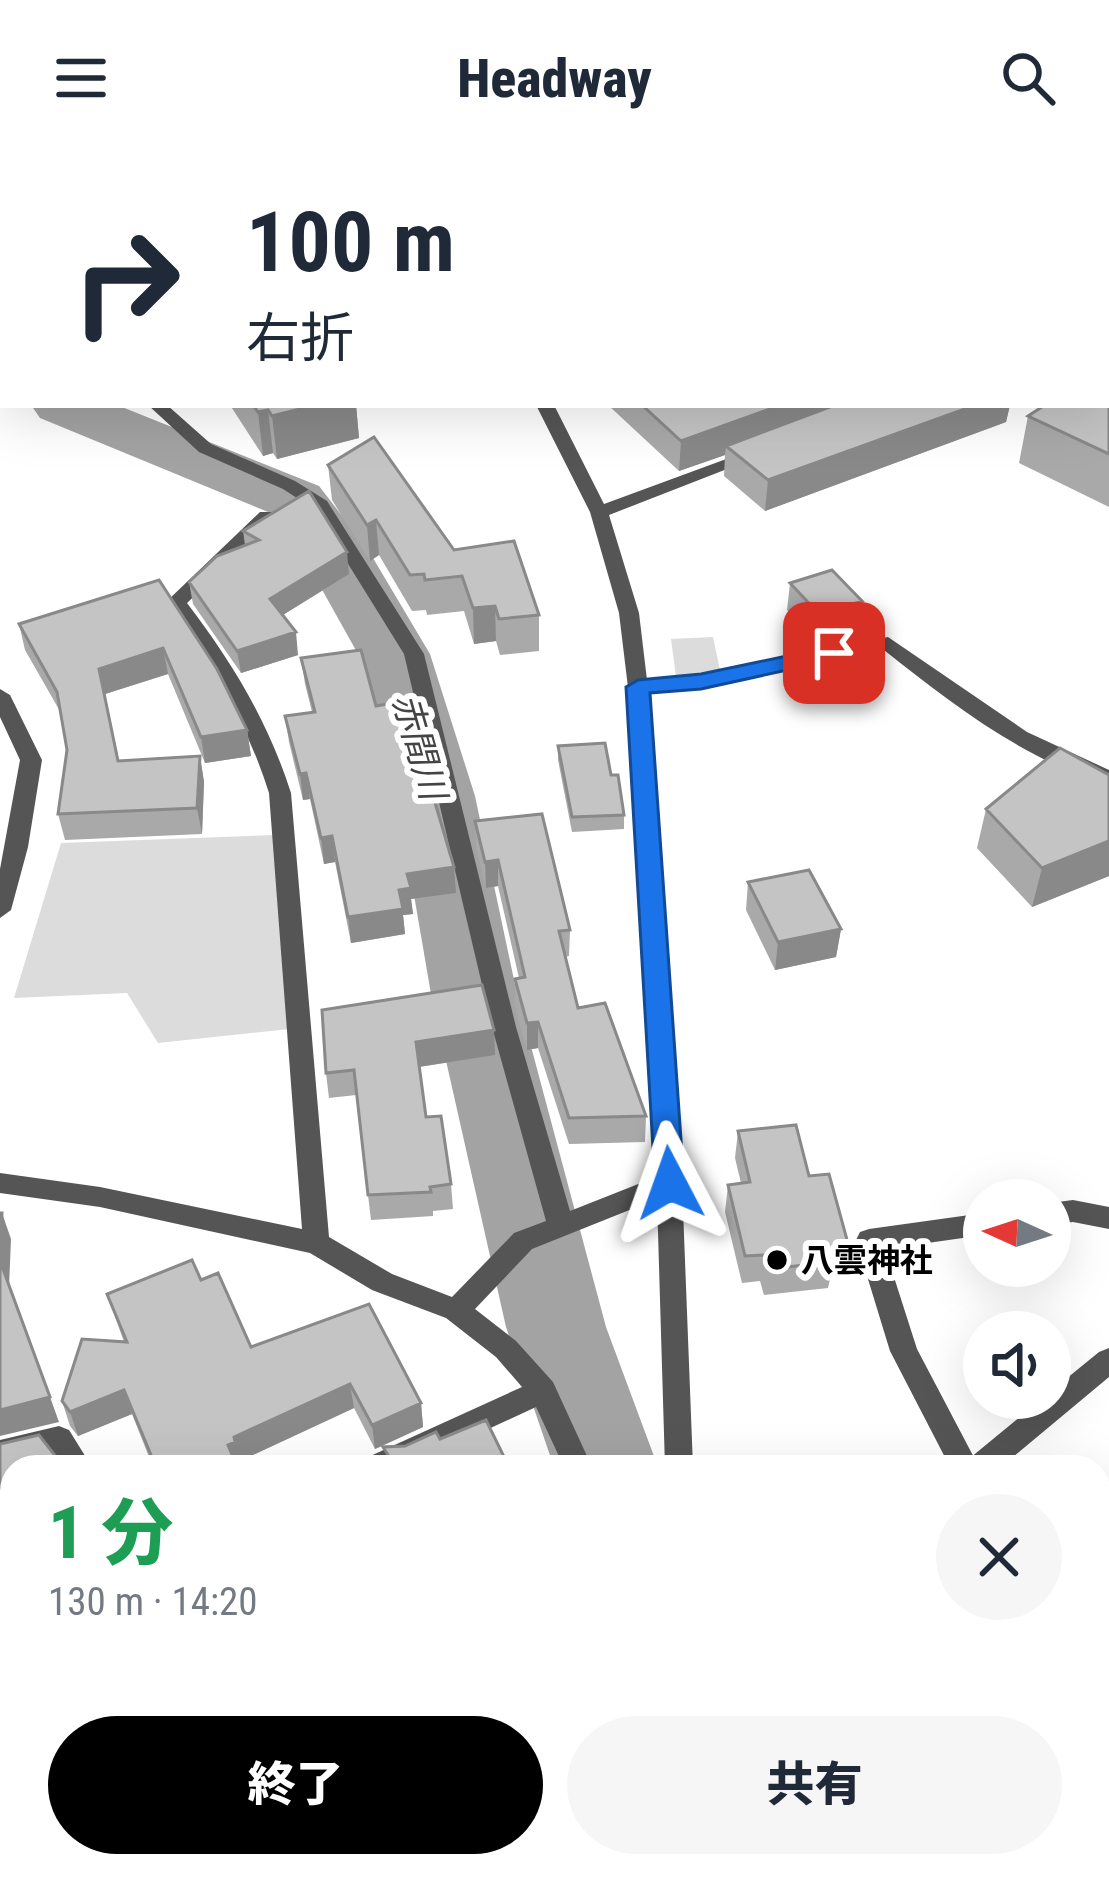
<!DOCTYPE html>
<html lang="ja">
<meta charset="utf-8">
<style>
body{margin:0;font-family:"Roboto Condensed","Noto Sans JP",sans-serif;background:#f6f6f7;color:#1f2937;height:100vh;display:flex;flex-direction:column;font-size:45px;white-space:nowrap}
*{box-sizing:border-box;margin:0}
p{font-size:39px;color:#747a83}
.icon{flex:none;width:66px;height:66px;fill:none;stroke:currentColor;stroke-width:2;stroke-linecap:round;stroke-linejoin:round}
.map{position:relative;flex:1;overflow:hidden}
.drawer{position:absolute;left:0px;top:1299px;width:1110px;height:423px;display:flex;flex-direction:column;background:#fff;border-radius:36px 36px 0 0;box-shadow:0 12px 48px #0002}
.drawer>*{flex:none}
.hud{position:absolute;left:0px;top:0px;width:1110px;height:252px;box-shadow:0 12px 48px #0002;background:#fff;color:#1f2937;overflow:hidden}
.needle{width:78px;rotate:273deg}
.controls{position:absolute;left:963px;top:1023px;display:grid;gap:24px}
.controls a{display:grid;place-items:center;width:108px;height:108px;border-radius:50%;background:#fff;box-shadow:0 12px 48px #0002;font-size:60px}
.pin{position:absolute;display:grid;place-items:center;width:102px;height:102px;color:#fff;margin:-51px;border-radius:24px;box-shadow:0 6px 18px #0006}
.me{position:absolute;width:132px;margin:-66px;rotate:356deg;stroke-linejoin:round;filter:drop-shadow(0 0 9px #0008)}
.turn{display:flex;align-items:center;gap:42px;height:252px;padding:0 48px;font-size:54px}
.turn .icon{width:156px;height:156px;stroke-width:2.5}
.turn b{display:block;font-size:84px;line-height:102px}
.round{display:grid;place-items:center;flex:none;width:126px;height:126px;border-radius:63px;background:#f6f6f7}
.head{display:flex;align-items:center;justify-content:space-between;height:204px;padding:0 48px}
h1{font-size:72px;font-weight:800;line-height:90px;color:#1e9e55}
.cta{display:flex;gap:24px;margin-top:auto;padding:24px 48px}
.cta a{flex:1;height:138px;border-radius:72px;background:#000;color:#fff;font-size:48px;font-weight:800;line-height:138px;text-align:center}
.cta a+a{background:#f6f6f7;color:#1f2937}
header{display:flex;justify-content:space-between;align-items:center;height:156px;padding:0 48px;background:#fff;font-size:54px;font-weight:800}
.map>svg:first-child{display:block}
</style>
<header><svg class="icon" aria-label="menu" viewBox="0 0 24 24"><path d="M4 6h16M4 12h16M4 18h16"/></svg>Headway<svg class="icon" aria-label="search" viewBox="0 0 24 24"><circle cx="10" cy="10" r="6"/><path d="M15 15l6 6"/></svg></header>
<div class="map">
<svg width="1109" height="1721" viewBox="0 0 1109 1721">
<rect width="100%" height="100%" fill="#fff"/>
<path fill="#dcdcdc" d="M713,481L720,514L676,521L671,483Z
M274,679L290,873L158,887L127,837L14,842L61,687Z"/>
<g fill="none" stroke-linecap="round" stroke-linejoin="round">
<path fill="#a3a3a3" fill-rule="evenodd" d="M0,208L3,209V247L0,246Z
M31,249H117L319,330L367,392L430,498L475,640L517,838L606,1171L658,1311H554L506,1171L431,838L397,640L358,498L301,396L273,358L40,262Z
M778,1710H903L908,1721H782Z"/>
<path fill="#555" fill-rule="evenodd" d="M924,0H944L946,3H926Z
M1107,81L1109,82V92L1107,91Z
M12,1408V1439L0,1444V1413Z"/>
<path fill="#555" fill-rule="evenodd" d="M350,0H366L368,3H352Z
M148,249H167L211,288L295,325L327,345L424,498L516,871L570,1055L656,1021L630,548L619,457L590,356L536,249H554L604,348L748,295H760L763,299L609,359L639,457L647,524L701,519L888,481L1027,576L1109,614V629C1024,604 952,548 884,494L701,531L649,536L682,1027L693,1311H665L657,1043L532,1093L475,1153L516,1185L553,1226L592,1311H564L536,1251L406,1311H362L366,1302L522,1231L496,1201L446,1162L372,1134L310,1097L100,1051L0,1037V1017L100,1031L302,1073L269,637C246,564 210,507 166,446L260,356H274V364L187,447C232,506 268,565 291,637L329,1081L392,1118L452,1141L514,1077L546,1065L492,871L404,498L314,353L283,333L199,296Z
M0,533L10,539L42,604L28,691L11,754L0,762V713L20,604L0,561Z
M1073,1044L1109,1051V1073L1073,1066L1050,1069V1047Z
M984,1057V1079L885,1093L917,1193L979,1311H950L890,1195L856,1084L860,1076L869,1073Z
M59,1270L69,1274L92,1311H62L52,1297L0,1310V1284Z
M1109,1356V1389L1098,1394V1361Z
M312,1710H349L354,1721H317Z
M793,1710H831L836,1721H798Z
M914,1710H952L957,1721H919Z"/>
<path fill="#555" fill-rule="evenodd" d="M641,0H662L664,3H643Z
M1109,1192V1221L1001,1311H966L970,1302L1043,1242H1050V1236L1099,1196Z
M484,1710H526L521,1721H479Z"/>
<path fill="#000" fill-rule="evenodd" d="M697,0H721L723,3H699Z
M751,0H775L777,3H753Z
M1107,146L1109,147V161L1107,160Z
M1107,172L1109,173V187L1107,186Z"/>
</g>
<path fill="#a9a9a9" d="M1009,0H1109V43L1107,42V3H1016Z
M1109,209V351L1019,307L1028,260Z
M230,249H356L359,282L277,303L273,297L263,300Z
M608,249H1010L1006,266L765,355L724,320L725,299L679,315Z
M328,309L454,394L539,459V495L500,499L496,485L474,488L464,455L427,459L426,454L412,455L379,399L370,405L332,344Z
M243,375L349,418L283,459L298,499L241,517L193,448L189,426L245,389Z
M159,424L247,574L251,600L205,607L168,518L105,538L119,605L200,600L204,626L202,678L65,684L58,658L67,594L61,557L25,494L19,468Z
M790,427L862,445L858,473L817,487L787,454Z
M301,502L376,550L456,737L411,743L413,758L403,759L405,778L351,787L335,706L324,708L310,643L303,644L289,586L285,560L312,556L305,528Z
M558,590L611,619L624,659V673L572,676L558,604Z
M1109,619V720L1032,751L977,692L986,653Z
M475,665L570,774L569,800L565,801L578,852L646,960L645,986L569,988L538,892L527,894L520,870L515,849V823L519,822L498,730L486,732L476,691Z
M748,726L841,773L836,801L775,814L746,754Z
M495,899L419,911L426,961L451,1028L453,1053L433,1055V1060L371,1064L356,939L329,942L326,917Z
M738,975L809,1020L849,1091L844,1117L831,1119L828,1132L764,1139L760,1125L742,1127L725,1056L728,1029L741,1027L735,1002Z
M201,1124L251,1191L421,1247L423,1271L375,1293L354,1252L240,1305L241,1310L238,1311H153L132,1258L78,1280L70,1270L62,1245L124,1186L107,1138Z
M158,1710H245L243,1712L245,1718L241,1721H167Z
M635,1710H755L760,1721H637Z"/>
<path fill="#898989" d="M3,117V139H0V118Z
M316,249H356L359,282L277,303L272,260Z
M781,249H860L726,290L725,299L679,315L681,285Z
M976,249H1010L1006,266L765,355L768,324Z
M268,254L273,297L263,300L258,256Z
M376,364L379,399L370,405L367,369Z
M347,396L349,418L273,465L270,443Z
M862,445L858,473L817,487L820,459Z
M495,450L496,485L474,488L473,452Z
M296,476L298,499L241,517L237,495Z
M163,492L168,518L105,538L99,513Z
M247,574L251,600L205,607L201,581Z
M200,600L204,626L202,678L197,652Z
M306,617L310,643L303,644L300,618Z
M332,680L335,706L324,708L321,682Z
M1109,685V720L1032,751L1042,712Z
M498,704V730L486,732L485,706Z
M454,711L456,737L411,743L413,758L403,759L405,778L351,787L348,761L399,734L407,718Z
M841,773L836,801L775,814L778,786Z
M538,866V892L527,894V867Z
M494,874L495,899L418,911L416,886Z
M2,1057L11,1083L9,1131L0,1105Z
M350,1228L354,1252L240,1305L241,1310L233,1311L228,1289L234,1281Z
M124,1234L132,1258L78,1280L70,1256Z
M50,1241L59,1266L0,1280V1254Z
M421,1247L423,1271L375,1293L372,1269Z
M12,1361V1391L0,1399V1369Z
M12,1668V1697L0,1707V1678Z
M224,1710H245L243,1712L245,1718L241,1721H211Z"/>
<path fill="#c4c4c4" stroke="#898989" stroke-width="3" d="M521,0H582L586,3H524Z
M3,77V117L0,118V78Z
M1109,209V298L1028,260L1045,249H1107V210Z
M253,249H316L272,260L268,254L258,256Z
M642,249H781L681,285Z
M835,249H976L768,324L726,290Z
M374,281L454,394L514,385L539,459L499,463L495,450L473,452L462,420L425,424L424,418L410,419L376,364L367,369L328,309Z
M309,335L347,396L270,443L296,476L237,495L189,426L217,400L259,384L243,375Z
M832,414L862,445L820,459L790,427Z
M159,424L217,513L247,574L201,581L163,492L99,513L118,605L200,600L197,652L58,658L67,594L57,536L19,468Z
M361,494L376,550L405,545L454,711L407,718L411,732L399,734L403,753L348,761L332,680L321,682L306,617L300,618L285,560L315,556L301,502Z
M605,587L611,619H618L624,659L572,661L558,590Z
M1060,592L1109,619V685L1042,712L986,653Z
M542,658L570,774L559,775L578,852L605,847L646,960L569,962L538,866L527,867L515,823L525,821L498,704L485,706L475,665Z
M809,714L841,773L778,786L748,726Z
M482,829L494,874L416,886L426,961L441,960L451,1028L430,1031L431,1036L368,1039L354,914L326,917L322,854Z
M796,969L809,1020L829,1018L849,1091L830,1093L833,1106L768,1113L764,1099L745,1100L728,1029L750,1026L738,975Z
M0,1057H2L0,1105L50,1241L0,1254Z
M192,1104L201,1124L218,1117L251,1191L369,1148L421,1247L372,1269L350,1228L234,1281L235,1286L228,1289L237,1311H156L124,1234L70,1256L62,1245L82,1183L127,1186L107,1138Z
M486,1264L509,1311H363L388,1299L383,1291L405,1290L436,1276L440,1283Z
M39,1279L64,1311H12V1361L0,1369V1288Z
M12,1477V1668L0,1678V1486Z
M165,1710H224L211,1721H173Z
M643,1710H755L760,1721H648Z"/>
<path fill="#1a73e8" stroke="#114b97" stroke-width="3" d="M834,490L842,492V502L701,533L650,537L684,1027L680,1036H659L655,1027L626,531L638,524L701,518Z"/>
<circle fill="#000" stroke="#fff" stroke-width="4.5" cx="777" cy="1104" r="12"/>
<g text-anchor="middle" stroke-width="12" stroke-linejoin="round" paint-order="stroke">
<g font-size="33" font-weight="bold" fill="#000" stroke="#fff" text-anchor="start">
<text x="801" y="1116">八雲神社</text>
</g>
<g font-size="36" font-style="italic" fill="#444" stroke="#fff">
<text transform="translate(420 590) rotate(74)" y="13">赤間川</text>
</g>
</g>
</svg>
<div class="controls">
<a><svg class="needle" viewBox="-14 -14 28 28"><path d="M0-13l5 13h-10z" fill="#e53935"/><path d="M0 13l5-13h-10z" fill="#747a83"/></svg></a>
<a><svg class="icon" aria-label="sound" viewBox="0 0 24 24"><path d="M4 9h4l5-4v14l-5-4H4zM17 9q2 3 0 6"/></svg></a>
</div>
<div class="pin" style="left:834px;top:497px;background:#d93025"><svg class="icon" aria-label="arrive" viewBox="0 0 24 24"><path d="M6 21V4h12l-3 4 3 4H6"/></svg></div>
<svg class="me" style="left:670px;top:1027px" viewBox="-20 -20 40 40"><path d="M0-17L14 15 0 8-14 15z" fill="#1a73e8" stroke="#fff" stroke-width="4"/></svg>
<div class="hud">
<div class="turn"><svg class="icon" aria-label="right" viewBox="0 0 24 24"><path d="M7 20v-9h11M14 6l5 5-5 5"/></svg><div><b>100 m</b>右折</div></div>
</div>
<section class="drawer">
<div class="head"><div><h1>1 分</h1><p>130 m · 14:20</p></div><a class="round"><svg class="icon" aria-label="close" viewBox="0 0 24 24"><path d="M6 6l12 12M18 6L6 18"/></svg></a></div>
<div class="cta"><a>終了</a><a>共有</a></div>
</section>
</div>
